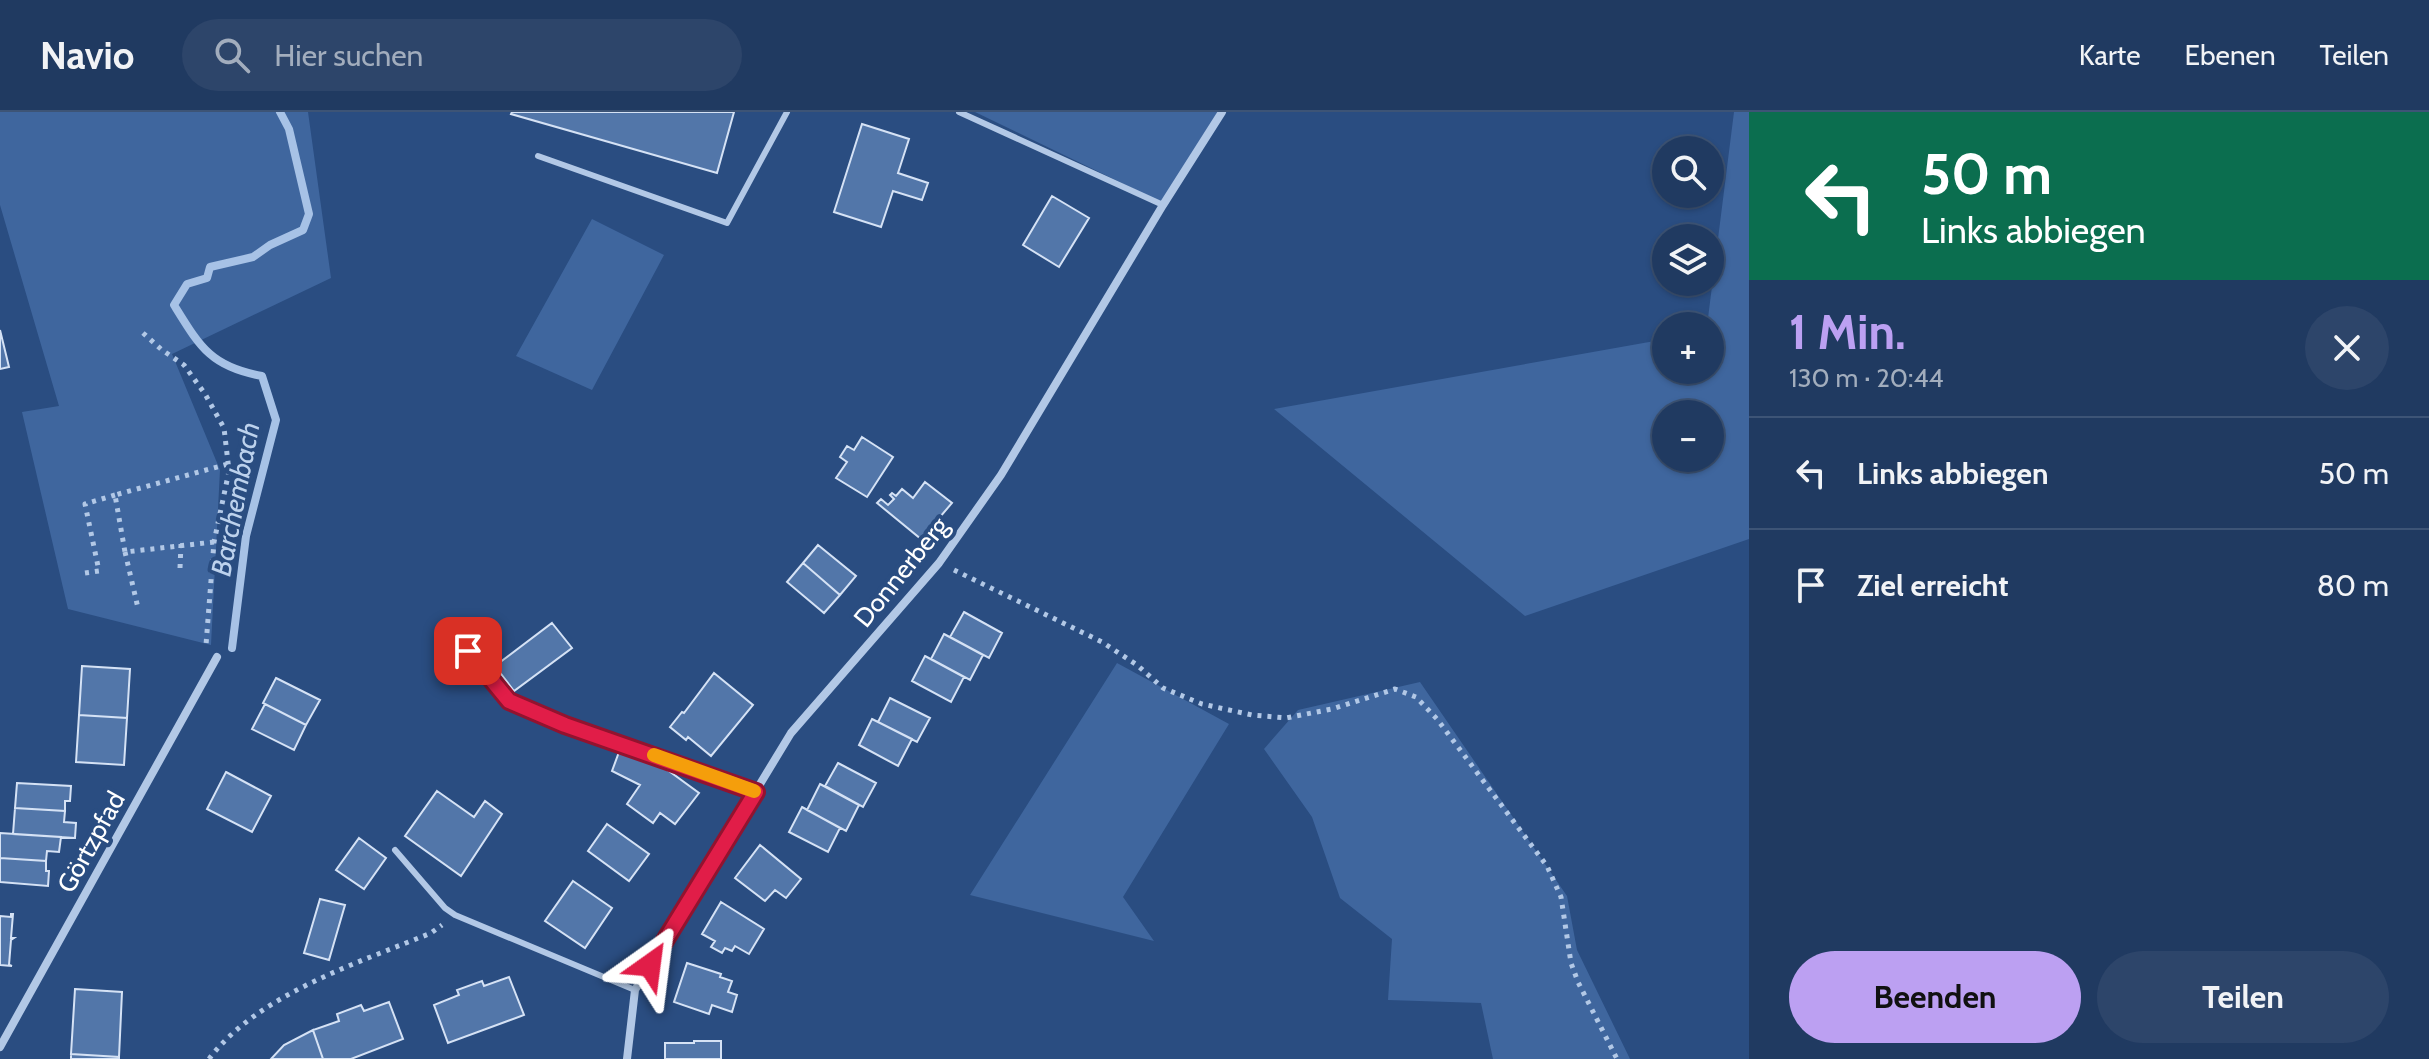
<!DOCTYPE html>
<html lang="de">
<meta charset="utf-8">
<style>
body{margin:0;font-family:Cabin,sans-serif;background:#2d456a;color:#f1f3f6;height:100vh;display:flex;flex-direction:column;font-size:30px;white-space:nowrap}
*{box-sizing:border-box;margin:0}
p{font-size:26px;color:#a2adbd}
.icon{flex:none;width:44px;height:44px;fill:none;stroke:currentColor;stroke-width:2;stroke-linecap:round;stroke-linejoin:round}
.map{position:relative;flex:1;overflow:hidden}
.drawer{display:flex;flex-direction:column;background:#203a61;width:680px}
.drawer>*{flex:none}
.guide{background:#0b6e4f;color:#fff;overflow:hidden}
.fabs{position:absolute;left:1652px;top:24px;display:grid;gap:16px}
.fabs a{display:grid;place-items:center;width:72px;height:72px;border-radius:50%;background:#203a61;box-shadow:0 2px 6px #0004,0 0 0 2px #3d5476;font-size:40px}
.pin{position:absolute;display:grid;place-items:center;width:68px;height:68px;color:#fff;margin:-34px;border-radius:16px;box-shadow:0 4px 12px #0006}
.me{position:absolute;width:88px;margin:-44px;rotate:31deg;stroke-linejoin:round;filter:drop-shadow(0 0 6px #0008)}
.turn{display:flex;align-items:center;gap:28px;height:168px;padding:0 40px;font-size:36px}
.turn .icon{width:104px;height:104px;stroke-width:2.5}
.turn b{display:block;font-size:56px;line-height:68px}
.round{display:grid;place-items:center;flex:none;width:84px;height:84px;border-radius:42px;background:#2d456a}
.overview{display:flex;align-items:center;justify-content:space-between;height:136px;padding:0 40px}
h1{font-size:48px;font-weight:700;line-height:60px;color:#bca0f2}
.action{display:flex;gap:16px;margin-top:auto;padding:16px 40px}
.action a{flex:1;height:92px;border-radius:48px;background:#bca0f2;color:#111;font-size:32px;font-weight:700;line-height:92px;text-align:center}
.action a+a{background:#2d456a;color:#f1f3f6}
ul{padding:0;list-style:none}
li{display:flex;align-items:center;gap:24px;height:112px;padding:0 40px;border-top:2px solid #3d5476}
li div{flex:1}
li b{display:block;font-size:30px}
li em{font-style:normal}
header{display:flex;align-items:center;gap:48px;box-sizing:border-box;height:112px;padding:0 40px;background:#203a61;border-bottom:2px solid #3d5476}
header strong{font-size:38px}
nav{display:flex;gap:44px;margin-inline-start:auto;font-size:28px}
.search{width:560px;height:72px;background:#2d456a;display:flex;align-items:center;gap:20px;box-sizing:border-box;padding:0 28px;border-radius:44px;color:#a2adbd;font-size:30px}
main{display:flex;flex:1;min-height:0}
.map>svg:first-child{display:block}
</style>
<header>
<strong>Navio</strong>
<div class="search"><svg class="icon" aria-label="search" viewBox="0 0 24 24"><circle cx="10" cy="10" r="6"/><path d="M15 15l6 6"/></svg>Hier suchen</div>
<nav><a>Karte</a><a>Ebenen</a><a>Teilen</a></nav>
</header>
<main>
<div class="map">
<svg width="1749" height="947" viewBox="0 0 1749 947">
<rect width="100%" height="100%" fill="#2a4d81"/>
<path fill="#3f669e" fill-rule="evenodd" d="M0,0H308L331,166L172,242L220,358L211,533L68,497L22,300L59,294L0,93Z
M975,0H1218L1161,90Z
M1734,0H1749V427L1525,504L1274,297L1666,227V258H1710V214H1707ZM1710,302V346H1666V302Z
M592,107L664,143L592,278L516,244Z
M1117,551L1229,612L1123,785L1154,829L970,783Z
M1420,570L1567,784L1577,838L1630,947H1493L1481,891L1388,888L1392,827L1340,786L1312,705L1264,637L1298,598Z"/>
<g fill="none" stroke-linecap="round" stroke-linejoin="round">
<path stroke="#a7c2e6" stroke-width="8" d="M232,536L246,424L276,308L262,264C211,255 200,235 174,193L187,172L207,166L210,155L253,145L270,133L303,118L309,102L289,17L280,0"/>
</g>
<path fill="#5276a9" stroke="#d5e2f5" stroke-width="2" d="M512,0H734L717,61L511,2Z
M862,12L909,27L898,61L928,71L922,88L893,79L881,115L834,100Z
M1052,84L1089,106L1059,155L1023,133Z
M0,218L9,255L0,257Z
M862,325L893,345L867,385L836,366L847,350L840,345L847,334L854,338Z
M925,370L952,391L921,427L877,391L881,387L888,393L894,387L890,383L892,381L896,384L902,377L913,386Z
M818,433L856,464L840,483L803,451Z
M803,451L840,483L824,501L787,470Z
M964,500L1002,521L989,546L950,525Z
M552,511L572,536L514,579L495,554Z
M944,522L983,543L970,568L931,547Z
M925,544L964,565L951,590L912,569Z
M82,554L130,557L127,606L79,603Z
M714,561L753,593L711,644L688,625L686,628L670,615L682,600L684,601Z
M276,566L320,588L306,613L263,591Z
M890,586L930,606L917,630L878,610Z
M265,592L306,613L294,638L252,617Z
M79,603L127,606L124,653L76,650Z
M872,607L912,627L898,654L859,633Z
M619,640L662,654L699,681L675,712L660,701L653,711L627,692L640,673L612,659Z
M838,651L876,671L863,695L825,674Z
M226,660L271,684L252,720L207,697Z
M17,671L71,674L70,689H65V699L15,696Z
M820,672L859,693L846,719L807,698Z
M437,679L474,705L485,689L502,702L461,764L405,724Z
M802,695L840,716L828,740L789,720Z
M15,696L65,699L64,710L76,711L75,726L13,722Z
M607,712L649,742L629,769L588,739Z
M0,721L61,725L59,740L47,739L46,749L0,746Z
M359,726L386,746L364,777L336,758Z
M760,733L801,767L786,786L775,778L765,789L735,766Z
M0,746L46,749V759H49L48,774L0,770Z
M573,769L612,796L585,836L545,809Z
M320,787L345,793L329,848L304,841Z
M721,790L764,817L749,842L735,834L732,839L725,836L722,841L711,835L715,829L702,822Z
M11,802H13L11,826H14L11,828L9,853L12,854L0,853V804L11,805Z
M687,851L721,862L720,865L732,869L728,880L737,883L732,900L712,893L709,902L674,890Z
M509,865L524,903L448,931L434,893L459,883L457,878L482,869L484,874Z
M75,877L122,880L119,945L71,942Z
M389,890L403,927L351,947H323L313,918L339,909L337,902L361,893L364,899Z
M313,918L323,947H271L284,933Z
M694,929H721V947H665V931H694Z
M71,942L119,945V947H71Z"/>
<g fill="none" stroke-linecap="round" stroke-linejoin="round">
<path stroke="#b2c8e6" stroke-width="5" stroke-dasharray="4 6" stroke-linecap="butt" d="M143,221L162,238L184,253L205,282L224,316L229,359L214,430L206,533
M214,430L125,440L115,383L228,352
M125,440L138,496
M180,456L181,432
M954,458L1102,530L1137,553L1163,576L1202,592L1252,603L1286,606L1332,597L1395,577L1416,585L1437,607L1547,754L1561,785L1571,851L1578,870L1617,947
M85,461L99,459L85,392L115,383
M209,947C258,882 358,851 431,821L442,813"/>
<path stroke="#b2c8e6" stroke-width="6" d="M959,0L1163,93
M538,44L727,111L787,0
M468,539L509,589L565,613L756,680
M395,738L445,796L455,803L635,878"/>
<path stroke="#b2c8e6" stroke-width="8" d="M0,935L217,545
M627,947L635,878L791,621L939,451L1001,363L1163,93L1222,0"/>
</g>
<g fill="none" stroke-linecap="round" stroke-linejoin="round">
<defs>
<path id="route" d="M468,539L509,589L565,613L756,680L650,853"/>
</defs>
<use href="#route" stroke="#92132f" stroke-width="20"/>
<use href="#route" stroke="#e11d48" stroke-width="14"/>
<path stroke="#f59e0b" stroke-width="14" d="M654,643L754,679"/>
</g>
<g text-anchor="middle" stroke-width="8" stroke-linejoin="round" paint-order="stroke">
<g font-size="26" fill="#fff" stroke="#2a4d81">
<text transform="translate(901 460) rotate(-51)" y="9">Donnerberg</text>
<text transform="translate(91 730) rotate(-61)" y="9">Görtzpfad</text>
</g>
<g font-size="28" font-style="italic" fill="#bdd2ed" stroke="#2a4d81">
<text transform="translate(235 387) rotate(-79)" y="10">Barchembach</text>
</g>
</g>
</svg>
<div class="fabs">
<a><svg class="icon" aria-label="search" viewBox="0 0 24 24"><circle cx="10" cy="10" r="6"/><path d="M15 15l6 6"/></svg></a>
<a><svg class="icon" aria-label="layers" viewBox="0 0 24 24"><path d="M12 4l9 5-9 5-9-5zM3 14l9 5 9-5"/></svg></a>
<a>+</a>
<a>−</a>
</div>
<div class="pin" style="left:468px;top:539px;background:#d93025"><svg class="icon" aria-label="arrive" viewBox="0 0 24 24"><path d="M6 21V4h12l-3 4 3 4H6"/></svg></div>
<svg class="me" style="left:650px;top:853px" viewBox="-20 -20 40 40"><path d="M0-17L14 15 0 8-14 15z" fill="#e11d48" stroke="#fff" stroke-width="4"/></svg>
</div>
<section class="drawer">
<div class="guide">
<div class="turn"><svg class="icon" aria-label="left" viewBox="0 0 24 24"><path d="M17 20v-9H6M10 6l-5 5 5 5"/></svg><div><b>50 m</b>Links abbiegen</div></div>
</div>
<div class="overview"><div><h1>1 Min.</h1><p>130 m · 20:44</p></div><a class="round"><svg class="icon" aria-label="close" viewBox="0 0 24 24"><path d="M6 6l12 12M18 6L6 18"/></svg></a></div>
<ul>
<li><svg class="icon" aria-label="left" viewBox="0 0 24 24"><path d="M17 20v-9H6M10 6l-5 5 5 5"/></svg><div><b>Links abbiegen</b></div><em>50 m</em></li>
<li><svg class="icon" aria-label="arrive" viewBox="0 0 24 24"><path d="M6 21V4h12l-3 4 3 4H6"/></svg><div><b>Ziel erreicht</b></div><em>80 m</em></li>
</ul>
<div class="action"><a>Beenden</a><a>Teilen</a></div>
</section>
</main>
